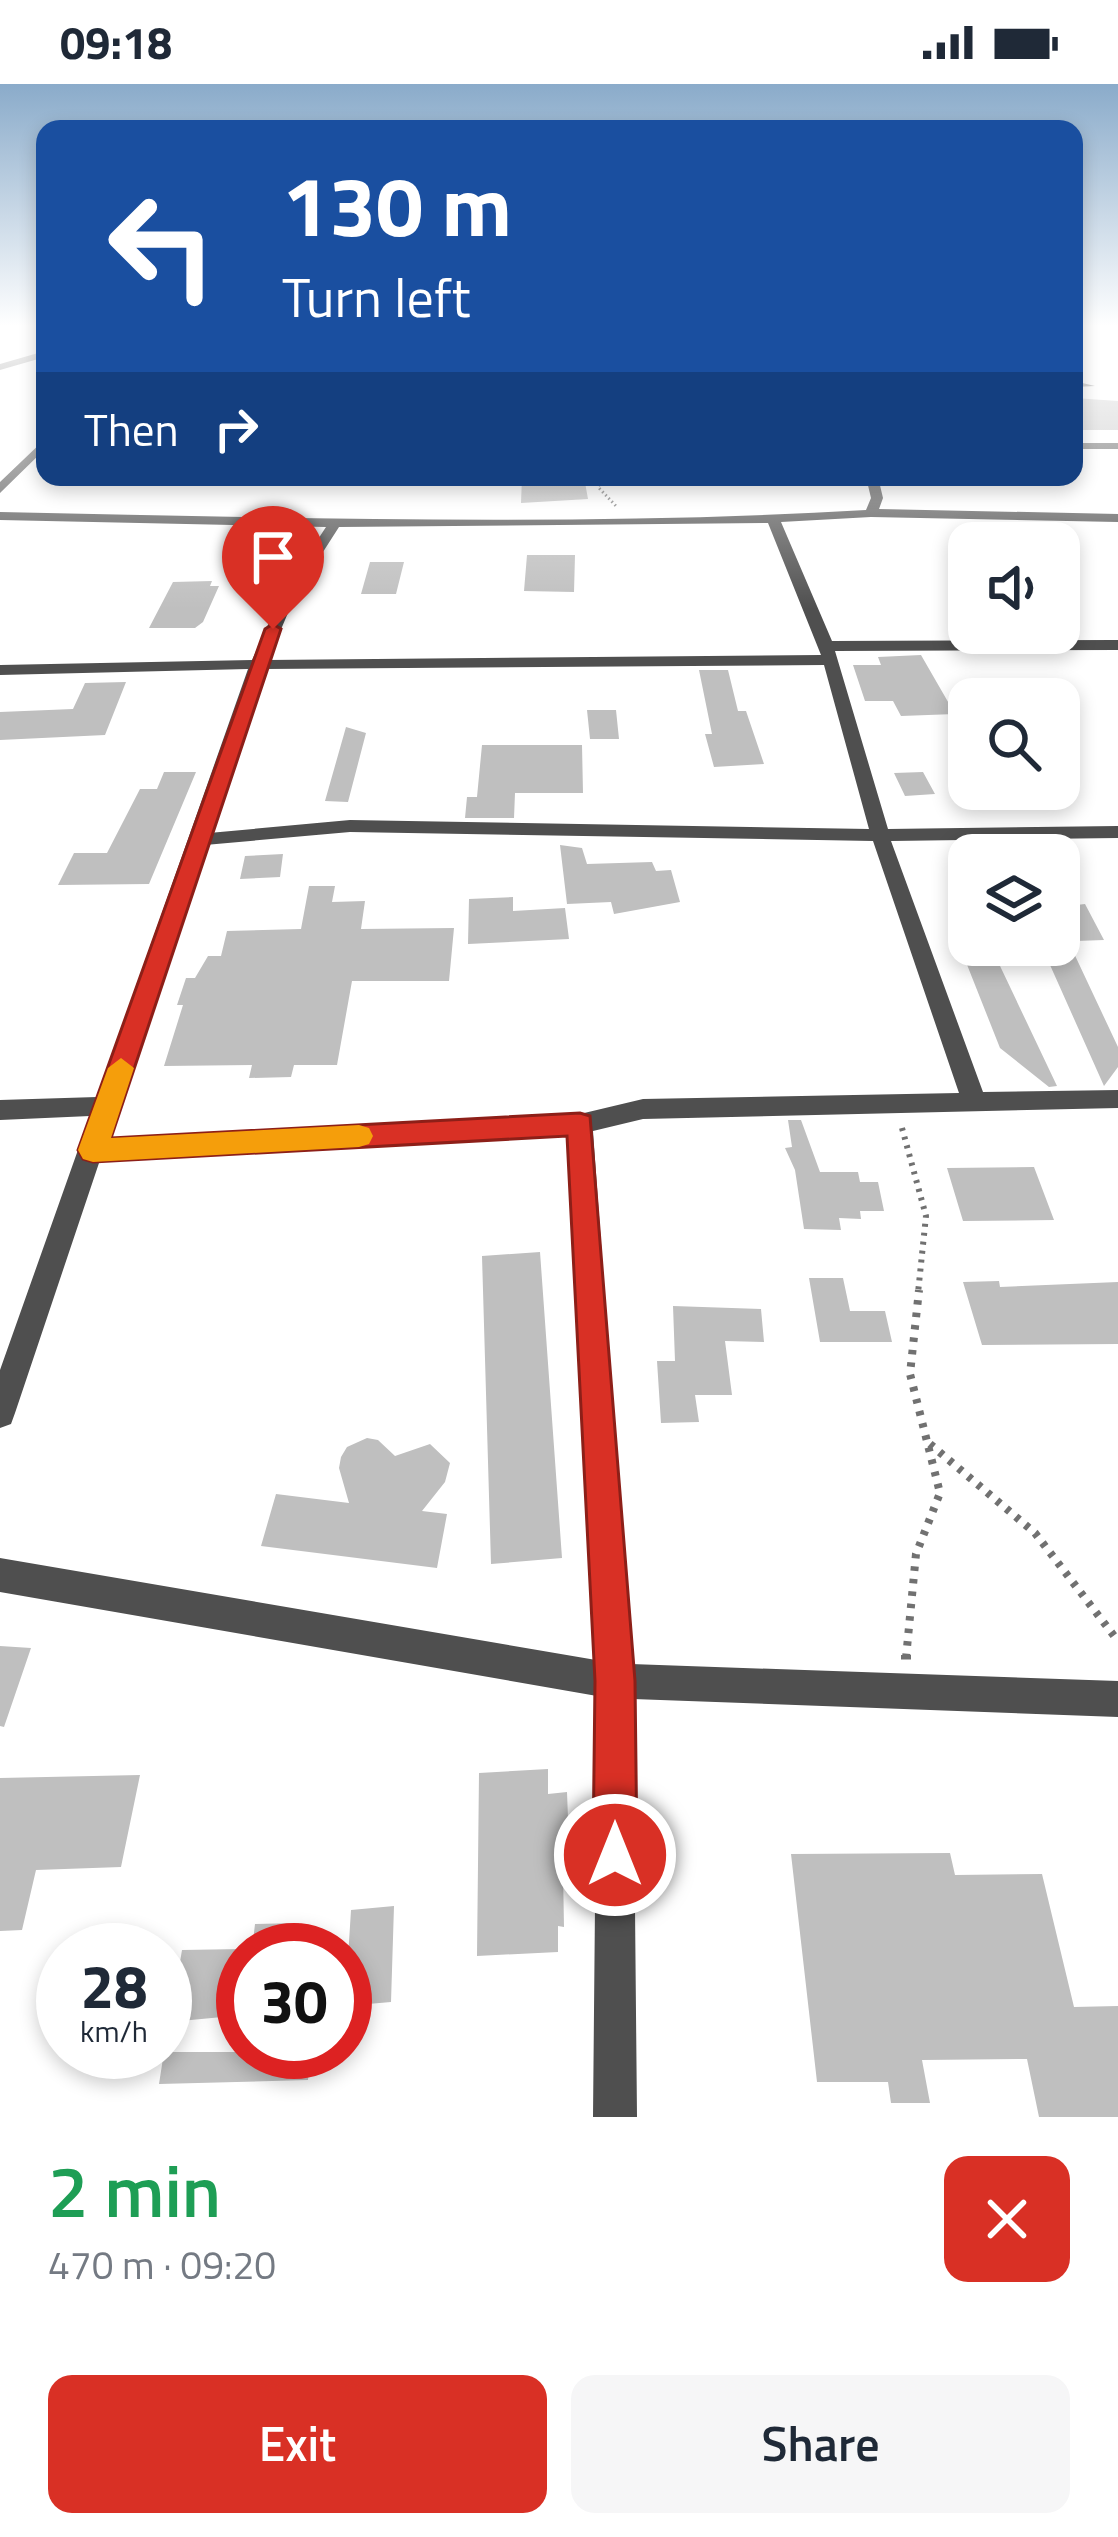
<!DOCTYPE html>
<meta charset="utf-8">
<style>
body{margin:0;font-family:"Titillium Web",sans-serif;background:#f6f6f7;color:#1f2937;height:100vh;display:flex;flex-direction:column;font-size:45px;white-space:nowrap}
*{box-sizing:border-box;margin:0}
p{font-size:39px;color:#747a83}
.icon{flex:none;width:66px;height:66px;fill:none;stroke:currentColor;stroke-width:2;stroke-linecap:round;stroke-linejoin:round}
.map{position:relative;height:2033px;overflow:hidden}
.details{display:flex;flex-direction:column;background:#fff;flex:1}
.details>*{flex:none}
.hud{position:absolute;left:36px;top:36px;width:1047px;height:366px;border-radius:24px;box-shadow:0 6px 18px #0003;background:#1a4fa0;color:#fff;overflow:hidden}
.tools{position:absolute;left:948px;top:438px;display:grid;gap:24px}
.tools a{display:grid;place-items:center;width:132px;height:132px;border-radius:24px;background:#fff;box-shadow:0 6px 18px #0003;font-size:60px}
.speed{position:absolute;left:36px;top:1839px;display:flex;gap:24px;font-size:60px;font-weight:700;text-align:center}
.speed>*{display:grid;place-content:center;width:156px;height:156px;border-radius:50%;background:#fff;box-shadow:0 6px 18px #0003;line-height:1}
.speed small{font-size:30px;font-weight:400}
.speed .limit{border:18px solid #d22;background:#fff;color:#111}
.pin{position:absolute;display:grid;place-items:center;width:102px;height:102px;color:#fff;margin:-123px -51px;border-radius:50% 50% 50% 0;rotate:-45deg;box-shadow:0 0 12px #0007}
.pin .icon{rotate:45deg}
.me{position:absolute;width:132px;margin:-66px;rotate:0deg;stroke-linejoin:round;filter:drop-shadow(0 0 9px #0008)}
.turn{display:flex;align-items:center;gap:42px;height:252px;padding:0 48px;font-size:54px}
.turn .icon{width:156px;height:156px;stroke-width:2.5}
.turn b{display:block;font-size:84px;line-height:102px}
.then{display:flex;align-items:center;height:114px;padding:0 48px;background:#0003;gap:24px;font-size:45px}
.round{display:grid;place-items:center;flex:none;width:126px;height:126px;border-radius:24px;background:#f6f6f7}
.head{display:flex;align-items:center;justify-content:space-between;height:204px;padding:0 48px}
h1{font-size:72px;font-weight:600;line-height:90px;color:#1e9e55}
.button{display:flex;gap:24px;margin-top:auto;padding:24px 48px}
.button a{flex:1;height:138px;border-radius:24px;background:#d93025;color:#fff;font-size:48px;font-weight:600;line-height:138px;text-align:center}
.button a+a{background:#f6f6f7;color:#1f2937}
.status{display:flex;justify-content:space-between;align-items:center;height:84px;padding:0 60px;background:#fff;direction:ltr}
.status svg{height:33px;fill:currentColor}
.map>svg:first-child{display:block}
</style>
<div class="status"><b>09:18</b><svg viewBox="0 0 49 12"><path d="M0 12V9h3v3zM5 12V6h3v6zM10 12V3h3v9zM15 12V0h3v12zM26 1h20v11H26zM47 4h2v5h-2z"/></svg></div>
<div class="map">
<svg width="1118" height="2033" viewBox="0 0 1118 2033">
<rect width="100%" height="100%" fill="#fff"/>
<path fill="#bfbfbf" d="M1074,314L1118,317V346H1074Z
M522,393H584L588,415L521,419Z
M527,471H575L574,508L524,507Z
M370,478H404L396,510H361Z
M212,497L210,502H219L203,538L195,544H149L173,498Z
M921,571L955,630L901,632L893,617H865L853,581H881L878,573Z
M699,586H728L738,627H746L764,680L714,683L705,650H712Z
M126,598L105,651L0,656V628L73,625L85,599Z
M587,626H616L619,655H590Z
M346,643L366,649L348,718L325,717Z
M482,661H582L583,709H515L514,734H465L467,713H477Z
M164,688H196L149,800L58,801L74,769H107L140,705H157Z
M923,688L935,710L905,712L894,689Z
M560,761L582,764L587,780L652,778L656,787L671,786L680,818L614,830L611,818L567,820Z
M283,770L280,793L240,795L245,772Z
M309,802H335L332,818L365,817L361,845L454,844L449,897H352L337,981H294L291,993L249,994L252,981L164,982L183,921H177L186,894H195L208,872H221L227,847L301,845Z
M513,813V827L565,824L569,855L468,860L469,815Z
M1085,820L1104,856L1076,857L1059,823Z
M960,863H991L1057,1002L1049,1003L1000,964Z
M1042,863H1071L1118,963V983L1104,1002Z
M788,1036H801L820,1088H858L860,1098H878L884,1127H860L861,1135L839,1134L841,1146L804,1145L795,1086L785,1064L792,1063Z
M1034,1083L1054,1136L963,1137L947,1084Z
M540,1168L562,1474L491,1480L482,1172Z
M809,1194H843L850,1227H885L892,1258H820Z
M999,1197L1000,1203L1118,1198V1260L982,1261L963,1198Z
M673,1222L761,1225L764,1258L725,1257L732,1311H695L699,1338L661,1339L657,1277H675Z
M367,1354L378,1356L395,1372L430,1360L450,1379L445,1398L422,1427L447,1430L437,1484L261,1462L276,1410L349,1419L339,1384L341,1373L347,1363Z
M0,1562L31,1564L4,1643L0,1642Z
M548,1685V1710L567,1708L570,1787L563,1788L564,1843L558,1842V1868L477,1872L479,1689Z
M140,1691L121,1783L36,1786L22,1846L0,1847V1694Z
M950,1769L955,1791L1042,1790L1074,1923L1118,1922V2033H1039L1027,1975L922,1976L930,2019H891L888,1998H817L791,1770Z
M394,1822L391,1918L345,1922L351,1826Z
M299,1839L296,1866H252L255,1840Z
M243,1865V1931L170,1938L182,1866Z
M164,1968H311L308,1996L159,2000Z"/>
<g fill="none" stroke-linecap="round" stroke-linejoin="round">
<path stroke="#717171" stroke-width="3" stroke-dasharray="1.5 3" stroke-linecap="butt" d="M604,393L598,403L616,422"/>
<path stroke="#717171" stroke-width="6" stroke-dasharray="3 6" stroke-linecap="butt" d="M902,1044L926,1132L918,1209"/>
<path stroke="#717171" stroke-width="8" stroke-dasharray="4.5 8" stroke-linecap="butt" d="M930,1360L1035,1449L1118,1557
M906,1574L916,1470L940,1409L910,1290L919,1206"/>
<path stroke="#717171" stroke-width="10" stroke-dasharray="4.5 10" stroke-linecap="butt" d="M906,1571V1576"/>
<path fill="#4f4f4f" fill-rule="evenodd" d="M45,267V273L0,286V280Z
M1074,297L1095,302L1074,303Z
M45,355V365L0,409V398Z
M1074,359H1118V365H1074Z
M866,393H878L883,414L879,425L1118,430V438L871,433L781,438L832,557L1118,556V566L835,567L888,745L1118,742V754L891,757L983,1008L1118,1006V1024L643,1035L593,1047L631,1580L1118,1597V1633L633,1615L637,2033H593L597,1612L0,1508V1474L596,1576L568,1050L100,1076L15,1329L11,1340L0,1344V1286L90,1032L0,1036V1016L97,1013L248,585L0,591V581L252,576L282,510L326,443L0,436V428C288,434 578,443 866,426L871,414ZM768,439L821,571L268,576L296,510L339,443ZM824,581L869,745L350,736L209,749L264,585ZM350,748L873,757L959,1009L643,1015L580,1030L107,1055L205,761Z"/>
</g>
<linearGradient id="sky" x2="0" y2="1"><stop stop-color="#8aabca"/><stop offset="0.46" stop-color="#fff"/><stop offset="1" stop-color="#fff" stop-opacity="0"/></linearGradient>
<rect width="1118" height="525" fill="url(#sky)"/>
<path fill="#d93025" stroke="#8d1f18" stroke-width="3" d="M273,540L281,545L111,1054L580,1029L590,1032L635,1597L637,1771L631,1787L615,1793L600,1787L593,1771L595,1597L567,1052L93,1078L83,1075L78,1066L265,545Z"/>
<path fill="#f59e0b" d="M121,974L134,984L111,1054L359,1041L369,1044L373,1052L369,1060L359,1063L93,1078L83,1075L78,1066L108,984Z"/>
</svg>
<div class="tools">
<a><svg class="icon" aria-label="sound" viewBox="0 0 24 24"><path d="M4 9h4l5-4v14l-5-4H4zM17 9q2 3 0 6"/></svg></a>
<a><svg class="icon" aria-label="search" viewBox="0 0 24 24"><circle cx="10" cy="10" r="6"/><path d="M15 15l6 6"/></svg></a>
<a><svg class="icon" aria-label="layers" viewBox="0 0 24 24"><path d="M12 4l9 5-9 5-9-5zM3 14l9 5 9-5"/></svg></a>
</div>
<div class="speed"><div>28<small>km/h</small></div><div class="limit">30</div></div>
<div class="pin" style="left:273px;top:545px;background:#d93025"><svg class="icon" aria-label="arrive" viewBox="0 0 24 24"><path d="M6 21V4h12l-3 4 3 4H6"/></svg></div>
<svg class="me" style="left:615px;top:1771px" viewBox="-20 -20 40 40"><circle r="17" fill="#d93025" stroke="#fff" stroke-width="3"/><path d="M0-11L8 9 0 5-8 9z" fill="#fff"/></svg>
<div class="hud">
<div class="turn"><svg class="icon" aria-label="left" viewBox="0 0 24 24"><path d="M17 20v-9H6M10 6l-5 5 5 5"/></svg><div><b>130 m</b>Turn left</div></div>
<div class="then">Then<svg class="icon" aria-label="right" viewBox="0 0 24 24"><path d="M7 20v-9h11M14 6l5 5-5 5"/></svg></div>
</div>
</div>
<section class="details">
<div class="head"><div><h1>2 min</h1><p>470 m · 09:20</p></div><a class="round" style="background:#d93025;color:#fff"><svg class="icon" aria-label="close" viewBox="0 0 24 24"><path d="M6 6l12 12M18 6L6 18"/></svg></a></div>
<div class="button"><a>Exit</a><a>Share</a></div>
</section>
